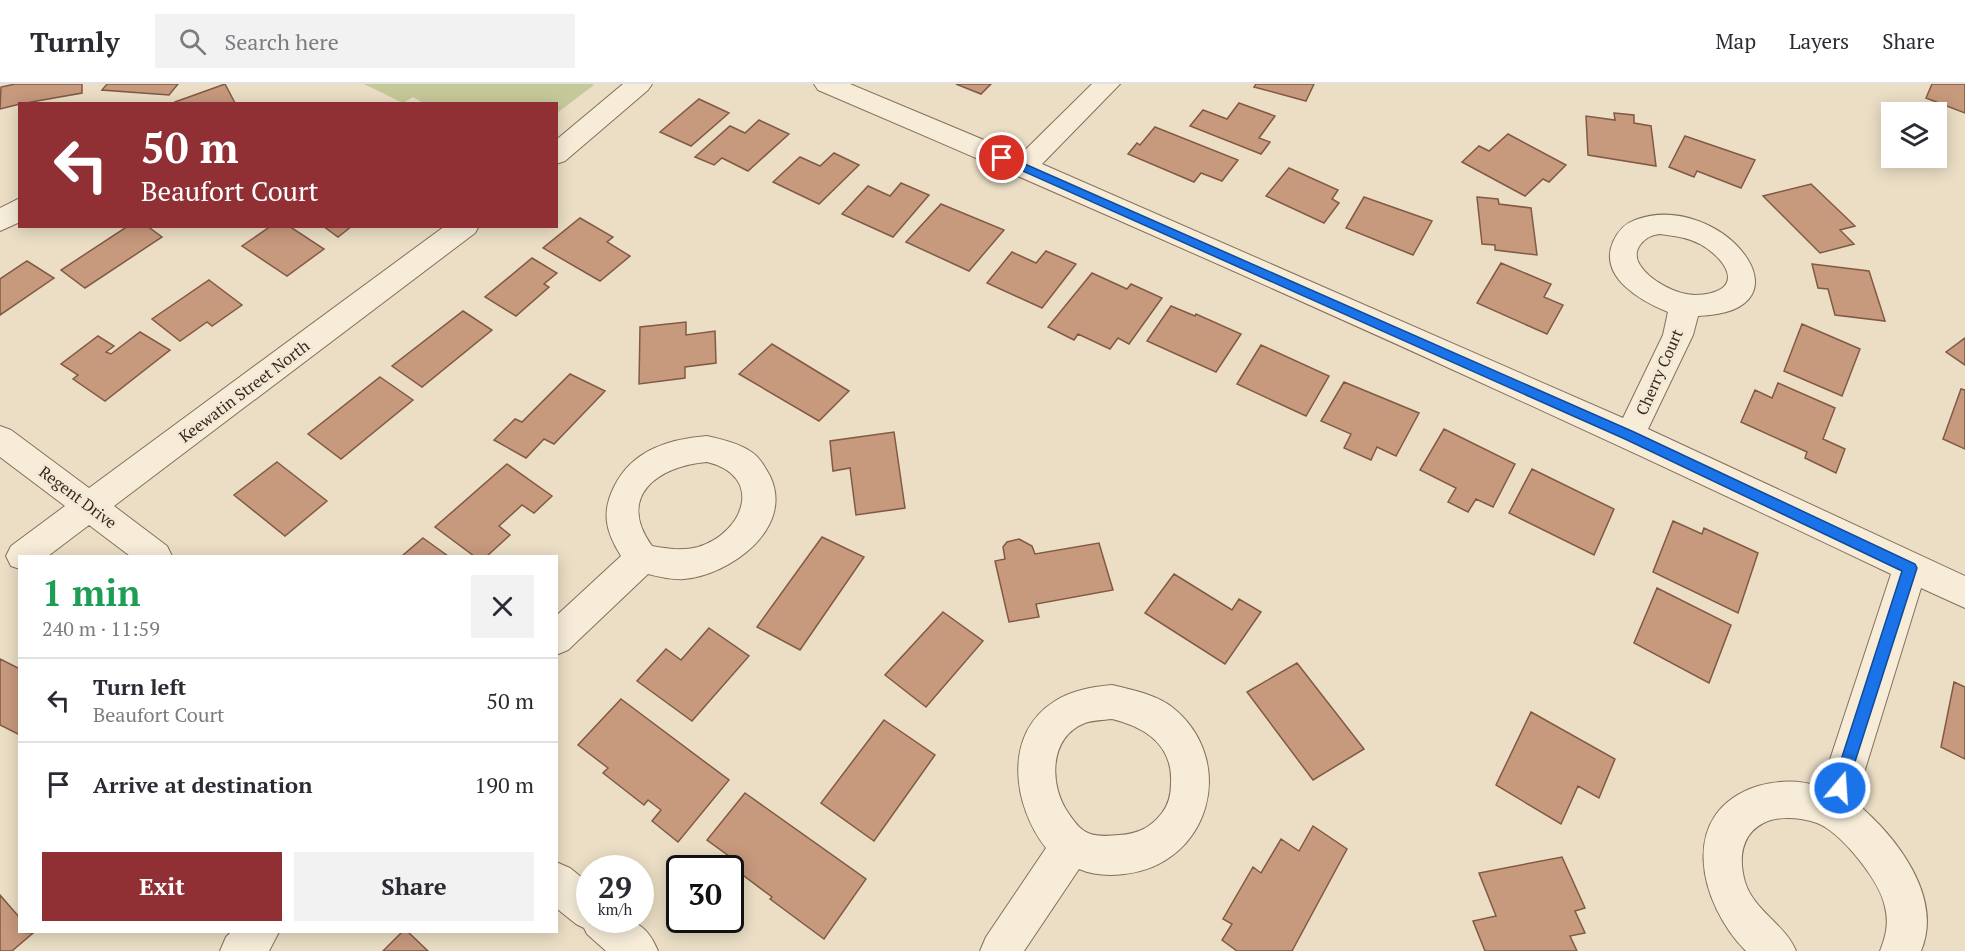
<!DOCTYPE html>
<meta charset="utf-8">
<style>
body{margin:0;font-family:"PT Serif",serif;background:#f2f2f3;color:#2b2b33;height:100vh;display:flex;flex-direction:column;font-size:22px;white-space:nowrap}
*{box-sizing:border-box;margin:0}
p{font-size:20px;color:#7c7c81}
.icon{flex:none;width:33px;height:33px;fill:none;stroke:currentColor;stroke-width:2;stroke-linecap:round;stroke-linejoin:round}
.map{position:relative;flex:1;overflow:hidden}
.side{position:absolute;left:18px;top:471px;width:540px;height:378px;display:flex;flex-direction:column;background:#fff;border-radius:0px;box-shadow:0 3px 15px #0003}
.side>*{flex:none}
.top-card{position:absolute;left:18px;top:18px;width:540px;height:126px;border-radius:0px;box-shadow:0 3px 15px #0003;background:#903035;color:#fff;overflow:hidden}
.fabs{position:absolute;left:1881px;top:18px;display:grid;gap:12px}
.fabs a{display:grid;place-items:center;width:66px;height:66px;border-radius:0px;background:#fff;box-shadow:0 3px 15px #0003;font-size:30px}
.speed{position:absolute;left:576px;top:771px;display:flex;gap:12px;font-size:30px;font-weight:700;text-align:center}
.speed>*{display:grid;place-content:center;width:78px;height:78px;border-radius:50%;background:#fff;box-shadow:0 3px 15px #0003;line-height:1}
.speed small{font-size:15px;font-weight:400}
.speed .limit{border:3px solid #111;border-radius:9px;background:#fff;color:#111}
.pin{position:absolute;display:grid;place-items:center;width:51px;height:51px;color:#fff;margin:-26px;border:3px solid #fff;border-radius:50%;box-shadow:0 2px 6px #0007}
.me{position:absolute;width:66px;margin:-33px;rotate:18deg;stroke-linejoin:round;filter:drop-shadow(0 0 4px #0008)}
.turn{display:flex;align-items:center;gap:21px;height:126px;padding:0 24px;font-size:27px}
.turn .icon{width:78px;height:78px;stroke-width:2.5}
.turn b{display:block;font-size:42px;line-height:51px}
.round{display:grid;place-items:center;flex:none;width:63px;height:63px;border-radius:0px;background:#f2f2f3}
.summary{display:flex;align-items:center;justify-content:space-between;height:102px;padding:0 24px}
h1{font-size:36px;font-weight:700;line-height:45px;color:#1e9e55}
.action{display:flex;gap:12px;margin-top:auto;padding:12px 24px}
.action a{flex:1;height:69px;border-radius:0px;background:#903035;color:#fff;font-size:24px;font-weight:700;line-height:69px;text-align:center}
.action a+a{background:#f2f2f3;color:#2b2b33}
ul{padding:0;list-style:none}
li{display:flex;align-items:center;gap:18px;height:84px;padding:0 24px;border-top:2px solid #e1e1e2}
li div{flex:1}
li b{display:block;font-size:22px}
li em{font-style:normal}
header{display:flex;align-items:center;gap:36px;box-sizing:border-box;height:84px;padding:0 30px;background:#fff;border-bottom:2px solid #e1e1e2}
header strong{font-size:28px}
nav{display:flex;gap:33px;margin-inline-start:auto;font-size:21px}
.search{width:420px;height:54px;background:#f2f2f3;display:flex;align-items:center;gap:15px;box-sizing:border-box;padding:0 21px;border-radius:0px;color:#7c7c81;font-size:22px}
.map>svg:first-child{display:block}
</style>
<header>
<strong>Turnly</strong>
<div class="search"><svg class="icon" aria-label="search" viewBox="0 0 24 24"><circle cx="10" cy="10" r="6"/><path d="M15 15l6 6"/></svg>Search here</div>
<nav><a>Map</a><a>Layers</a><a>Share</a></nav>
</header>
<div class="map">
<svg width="1965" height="867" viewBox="0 0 1965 867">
<rect width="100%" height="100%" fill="#ebdec5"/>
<path fill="#c5c99a" d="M364,0H592L594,1L557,29L556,20H425L413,13L403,19Z"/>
<path fill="#c7997d" stroke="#825a44" stroke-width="1.5" d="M15,0H82V9L20,20L0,25L1,3Z
M107,0H178L169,11L102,6Z
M225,0L235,19L176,20L175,18Z
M956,0H991L981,10Z
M1256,0H1314L1306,17L1254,3Z
M1932,0H1965V29L1926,14Z
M699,15L729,29L691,62L660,48Z
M1239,19L1275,32L1259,54L1270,58L1261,70L1190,42L1203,26L1227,35Z
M1614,29L1634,31V39L1651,42L1656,82L1588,71L1586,32L1615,36Z
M759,36L789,50L748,87L722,74L714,81L695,73L730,42L745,49Z
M1155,43L1238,76L1222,97L1201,89L1194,98L1128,70L1137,59L1140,61Z
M1508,50L1566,81L1549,98L1543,95L1525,112L1462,78L1479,62L1489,67Z
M1685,52L1755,76L1741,104L1697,87L1694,93L1669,83Z
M834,69L859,81L819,120L773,98L800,73L820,82Z
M1289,84L1338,106L1332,115L1339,119L1324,139L1266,112Z
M901,99L929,111L893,153L842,130L868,102L890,112Z
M1811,100L1855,142L1840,146L1854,160L1820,169L1763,112Z
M1364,113L1432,137L1413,171L1346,144Z
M1477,113L1498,115L1499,120L1531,124L1537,171L1495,166V161L1482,160Z
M941,120L1004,146L969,187L906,158Z
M580,134L613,153L607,158L630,172L600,197L543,164Z
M128,142H147L162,153L85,204L61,186Z
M271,142H289L324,165L287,192L242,162Z
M323,142H352L338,153Z
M1046,167L1076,180L1042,224L987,199L1012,168L1036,179Z
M532,174L557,189L544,200L549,203L516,232L485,213Z
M27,177L54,194L0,231V195Z
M1501,179L1551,200L1544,213L1563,221L1547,250L1477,219Z
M1812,180L1869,187L1885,237L1835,231L1828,205L1818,204Z
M1092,189L1127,205L1131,200L1162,214L1129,260L1118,254L1110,265L1078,250L1074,256L1048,243Z
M209,196L242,221L212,242L207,238L180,257L152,235Z
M1171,222L1195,232L1196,230L1241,250L1216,288L1147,257Z
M463,227L492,246L422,303L392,282Z
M686,238V251L715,247L716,279L685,283V294L639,300L640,243Z
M1802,240L1860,265L1842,312L1784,287Z
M140,248L170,266L105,317L73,295L78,291L61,280L98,252L114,262L106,268L111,270Z
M1965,254V281L1946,268Z
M772,260L849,307L819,337L739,290Z
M1261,261L1329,292L1306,332L1237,300Z
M570,290L605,307L554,360L544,355L526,374L494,356L515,335L522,338Z
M380,293L413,316L341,375L308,350Z
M1344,298L1419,329L1396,372L1377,363L1371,376L1344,364L1351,350L1321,337Z
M1778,299L1835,324L1823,355L1845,365L1836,389L1805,374L1807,368L1741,338L1755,306L1772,314Z
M1961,305L1965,306V365L1943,355Z
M1444,345L1515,380L1493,423L1476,415L1468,428L1448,418L1456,404L1420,386Z
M894,348L905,424L856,431L850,384L833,387L830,357Z
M277,378L327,417L285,452L234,411Z
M507,380L552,412L534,429L522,421L499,442L510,451L487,472H474L435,443Z
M1532,385L1614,425L1594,471L1509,429Z
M1673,437L1702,450L1704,444L1758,469L1738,529L1653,488Z
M822,453L864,473L800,566L757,543Z
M423,454L448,472H402Z
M1019,455L1032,462L1035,470L1099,459L1113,506L1036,520L1039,533L1009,538L995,477L1005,475L1003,463L1007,458Z
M1174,490L1232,526L1239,515L1261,528L1225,580L1145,529Z
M1657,504L1731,541L1709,599L1634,559Z
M943,528L983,557L926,623L885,591Z
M709,544L749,572L692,637L637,597L666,565L681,576Z
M0,575L20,585V651L0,641Z
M1297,579L1364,665L1313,696L1247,608Z
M1954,598L1965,603V675L1941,663Z
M621,615L729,696L678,758L652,737L661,726L648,716L644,721L603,689L608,684L578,661Z
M1531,628L1615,675L1599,714L1578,702L1561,740L1496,701Z
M884,636L935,671L874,757L821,719Z
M745,709L866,795L824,855L770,815L772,813L728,780L733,775L707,756Z
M1313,742L1347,765L1292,867H1237L1222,856L1232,840L1223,835L1253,783L1261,789L1281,755L1299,767Z
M1562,773L1585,824L1575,827L1585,849L1570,852L1577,867H1485L1473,837L1496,832L1479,789Z
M0,811L20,834V848L33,849L12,867H0Z
M402,848H408L428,867H383Z"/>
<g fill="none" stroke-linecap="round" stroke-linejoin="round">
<defs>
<path id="minor" d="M623,0H652L648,6L565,77L556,80V56Z
M814,0H850L1020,71L1092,0H1120L1042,80L1623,334L1663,251L1668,228C1641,217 1598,193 1613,158C1618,147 1624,140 1635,136C1721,104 1820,228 1698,232L1693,251L1648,345L1965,492V524L1921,504L1855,718C1895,751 1944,812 1921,867H1880C1886,852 1889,839 1885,823C1881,798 1841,748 1817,739C1770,723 1730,745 1745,798C1754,827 1785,840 1796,867H1746C1699,820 1676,728 1758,702C1779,696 1801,696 1821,703L1891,490C1537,321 1179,160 818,6ZM1660,150C1674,152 1687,153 1700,160C1731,178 1745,209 1695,211C1677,211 1650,197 1640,181C1630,166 1645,151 1660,150Z
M20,114V138L0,147V124Z
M445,142H479L475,149L114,422L167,462L172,472H130L89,441L48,472H20V485L11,482L6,472L11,462L65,422L0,373V342L11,346L89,404Z
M707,352C721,355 738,359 750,367C759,372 765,383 770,392C795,444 730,491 684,495C672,496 660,493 648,490L568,566L556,571V532L621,472C606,448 601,429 614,403C632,366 669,355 707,352ZM707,378C765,392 744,449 698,463C683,467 668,465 652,462C616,412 658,382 707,378Z
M1112,601C1132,606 1155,610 1172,623C1239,676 1210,781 1124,790C1108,792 1093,791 1079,785L1024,867H980L986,853L1046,764C1013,722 1002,650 1055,617C1072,606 1092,603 1112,601ZM1112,635C1145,643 1173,661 1171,699C1171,710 1169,720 1162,729C1150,744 1138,750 1119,751C1110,752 1097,753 1088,749C1080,746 1073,736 1069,730C1049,703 1048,653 1085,639C1093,636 1103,636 1112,635Z
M556,778L570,784L590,800V836C624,836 643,830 658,867H606L587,850L584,844L576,840L556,824Z
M231,848H279L269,867H220L226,853Z"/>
</defs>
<use href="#minor" stroke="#85705c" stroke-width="2"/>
<use href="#minor" fill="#f6ecd8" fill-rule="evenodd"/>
</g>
<path fill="#1a73e8" stroke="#114b97" stroke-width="1.5" d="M1002,70L1634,348L1915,480L1917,484L1845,709L1840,712L1834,709L1832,704L1902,487L1625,355L998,76L997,74Z"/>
<g text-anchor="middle" stroke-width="6" stroke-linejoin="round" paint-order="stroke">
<g font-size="16" fill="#36291f" stroke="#f3e9d4">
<text transform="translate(1659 288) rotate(-66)" y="6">Cherry Court</text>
<text transform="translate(244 307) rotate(-37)" y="6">Keewatin Street North</text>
<text transform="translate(78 413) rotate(37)" y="6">Regent Drive</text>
</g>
</g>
</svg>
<div class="fabs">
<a><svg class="icon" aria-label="layers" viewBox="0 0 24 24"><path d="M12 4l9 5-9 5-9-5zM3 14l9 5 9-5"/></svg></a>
</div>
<div class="speed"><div>29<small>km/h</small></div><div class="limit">30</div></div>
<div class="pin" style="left:1002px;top:74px;background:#d93025"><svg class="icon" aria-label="arrive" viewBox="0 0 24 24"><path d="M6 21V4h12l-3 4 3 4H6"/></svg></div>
<svg class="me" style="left:1840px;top:704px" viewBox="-20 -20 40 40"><circle r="17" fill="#1a73e8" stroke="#fff" stroke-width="3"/><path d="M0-11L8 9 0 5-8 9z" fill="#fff"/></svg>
<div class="top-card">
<div class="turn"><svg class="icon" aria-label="left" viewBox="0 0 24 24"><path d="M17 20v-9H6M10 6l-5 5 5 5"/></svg><div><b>50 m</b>Beaufort Court</div></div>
</div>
<section class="side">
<div class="summary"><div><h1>1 min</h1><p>240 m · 11:59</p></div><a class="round"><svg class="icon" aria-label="close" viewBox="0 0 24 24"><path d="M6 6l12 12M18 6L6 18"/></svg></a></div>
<ul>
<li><svg class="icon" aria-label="left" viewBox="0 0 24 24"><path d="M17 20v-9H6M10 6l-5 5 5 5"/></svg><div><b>Turn left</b><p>Beaufort Court</p></div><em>50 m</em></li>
<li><svg class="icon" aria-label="arrive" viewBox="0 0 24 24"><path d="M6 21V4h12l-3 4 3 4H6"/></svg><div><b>Arrive at destination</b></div><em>190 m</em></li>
</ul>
<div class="action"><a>Exit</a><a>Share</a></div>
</section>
</div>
